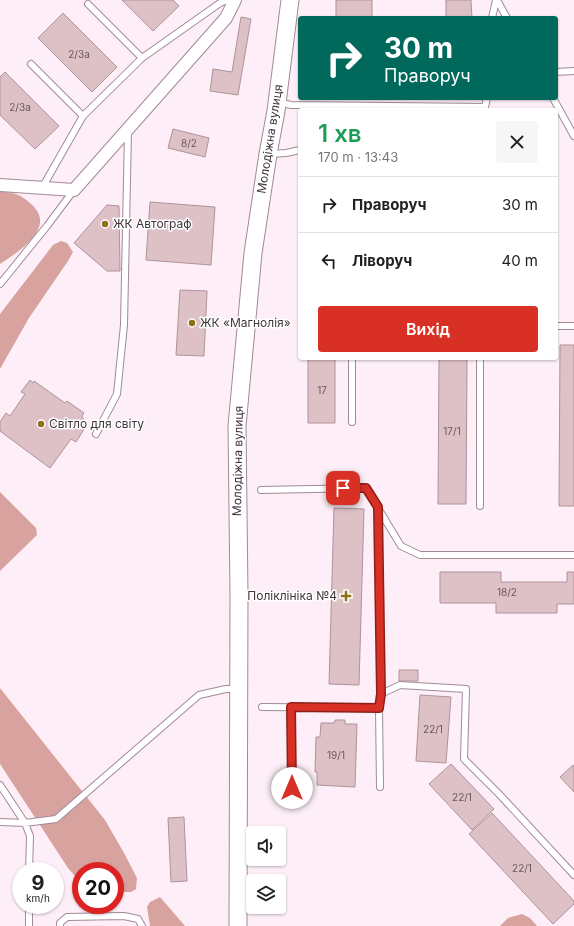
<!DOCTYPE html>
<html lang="uk">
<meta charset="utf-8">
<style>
body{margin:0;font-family:Inter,sans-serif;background:#f6f6f6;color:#202124;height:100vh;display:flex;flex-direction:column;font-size:15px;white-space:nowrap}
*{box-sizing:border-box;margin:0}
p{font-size:13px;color:#757577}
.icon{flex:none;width:22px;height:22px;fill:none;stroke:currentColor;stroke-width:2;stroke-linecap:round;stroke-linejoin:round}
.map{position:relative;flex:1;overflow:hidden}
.details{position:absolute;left:298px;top:108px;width:260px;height:252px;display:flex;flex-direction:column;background:#fff;border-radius:4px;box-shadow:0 1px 3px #0004}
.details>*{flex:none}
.hud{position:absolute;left:298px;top:16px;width:260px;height:84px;border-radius:4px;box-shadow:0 1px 3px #0004;background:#00695c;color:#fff;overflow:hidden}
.buttons{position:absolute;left:246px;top:826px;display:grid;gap:8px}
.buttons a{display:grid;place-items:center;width:40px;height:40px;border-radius:4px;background:#fff;box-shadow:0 1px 3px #0004;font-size:20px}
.speed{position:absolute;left:12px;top:862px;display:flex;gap:8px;font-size:20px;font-weight:700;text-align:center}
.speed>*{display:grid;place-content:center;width:52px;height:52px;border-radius:50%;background:#fff;box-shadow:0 1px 3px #0004;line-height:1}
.speed small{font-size:10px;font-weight:400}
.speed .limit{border:6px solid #d22;background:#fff;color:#111}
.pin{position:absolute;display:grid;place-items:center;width:34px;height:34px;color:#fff;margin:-17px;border-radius:8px;box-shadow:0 2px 6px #0006}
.me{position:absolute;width:44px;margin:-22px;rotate:0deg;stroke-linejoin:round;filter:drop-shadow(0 0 3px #0008)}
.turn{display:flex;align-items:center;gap:14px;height:84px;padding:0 20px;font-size:18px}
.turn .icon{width:52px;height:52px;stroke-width:2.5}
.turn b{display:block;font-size:28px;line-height:34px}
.round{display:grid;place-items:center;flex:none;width:42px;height:42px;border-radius:4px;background:#f6f6f6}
.summary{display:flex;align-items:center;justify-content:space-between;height:68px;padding:0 20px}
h1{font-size:24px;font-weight:600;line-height:30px;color:#1e9e55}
.action{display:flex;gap:8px;margin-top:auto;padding:8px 20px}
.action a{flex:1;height:46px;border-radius:4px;background:#d93025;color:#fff;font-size:16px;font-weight:600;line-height:46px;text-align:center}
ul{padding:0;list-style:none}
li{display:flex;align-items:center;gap:12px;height:56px;padding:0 20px;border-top:1px solid #e0e0e0}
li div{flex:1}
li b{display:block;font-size:15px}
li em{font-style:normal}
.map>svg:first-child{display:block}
</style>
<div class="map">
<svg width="574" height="926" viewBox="0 0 574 926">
<rect width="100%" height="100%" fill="#fdeef7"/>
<path fill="#d8a39e" d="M0,192C14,192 20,194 31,204C58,227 18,252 0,264Z
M61,241L67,243L73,252L68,261L29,318L0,369V314L53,245Z
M0,492L36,528L37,535L0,571Z
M0,688L105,820L124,853L137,878L136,889L131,892H115V871H81V883L68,868L0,764Z
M160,897L185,926H150L147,907L150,902Z
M522,914L530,918L537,926H500L508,918Z"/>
<path fill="#dec1c7" stroke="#ae9399" d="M122,0H173L179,6L153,31Z
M336,0H372V18H336Z
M446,0H471L472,18H446Z
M63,13L117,67L92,92L38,38Z
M241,17L251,19L238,95L210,91L213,69L232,72Z
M5,72L59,126L35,149L0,115V77Z
M173,129L209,138L205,157L168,148Z
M150,202L215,207L211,265L146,260Z
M107,205L119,206L120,271H107L74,243Z
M180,290L207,291L204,356L176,355Z
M560,345H574V506H559Z
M308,358H335V423H308Z
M439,358H467L466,504H438Z
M30,380L33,383L34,381L65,403L67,401L84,413L82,416L86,426L76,442L71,439L50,468L0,431V422L6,413L10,416L25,394L21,392Z
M334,508L364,509L359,685L329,684Z
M440,572H501V582H567V572H574V604H557V613H496V603H440Z
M399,670H418V681H399Z
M420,695L451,697L446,763L416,761Z
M335,720H345V724H357L355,787L317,785V772H315L316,737H320L321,723H334Z
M451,764L494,809L472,830L429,784Z
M573,765L574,767V792L560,777Z
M492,813L574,901V904L553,924L469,834Z
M184,817L187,881L171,882L168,818Z"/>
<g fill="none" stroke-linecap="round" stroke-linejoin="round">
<defs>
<path id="lane" d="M497,0L507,18
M88,4L142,58
M492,18L496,0
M31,64L83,116
M556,72L574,71
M553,98L574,136
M278,102L291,105L485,107L487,98
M270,154L286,153L300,150
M42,188L83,116L142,58L220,3L228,0
M0,284L47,226L74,190
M556,326H574
M352,358V422
M480,358V506
M96,434L117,394L124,325L128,131
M261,490L366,488L378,507L381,694
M378,508L401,546L420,555H574
M262,707L379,708L381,694L400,685L466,689L464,759L499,794L574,875
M291,707L292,788
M379,708L380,787
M0,785L25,823L30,836L29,871
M0,822L25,823L56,819L199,695L226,689H237
M29,905V926
M60,926V923L67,917L124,916L138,919L142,926"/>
<path id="street" d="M0,185L74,190L226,18L235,0"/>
<path id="secondary" d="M238,926L239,594L237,426L253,253L268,154L276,111L290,0"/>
</defs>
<use href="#lane" stroke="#a18a98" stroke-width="8"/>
<use href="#street" stroke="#a18a98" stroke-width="14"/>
<use href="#secondary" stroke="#a18a98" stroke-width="19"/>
<use href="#lane" stroke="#fff" stroke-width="6"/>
<use href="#street" stroke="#fff" stroke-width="12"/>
<use href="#secondary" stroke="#fff" stroke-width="17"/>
</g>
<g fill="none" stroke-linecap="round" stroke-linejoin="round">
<defs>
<path id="route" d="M292,788L291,707L379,708L381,694L378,507L366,488H343"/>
</defs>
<use href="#route" stroke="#8d1f18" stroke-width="10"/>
<use href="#route" stroke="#d93025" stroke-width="7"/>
</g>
<g fill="#8f7115" stroke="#fff" stroke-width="1.5">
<circle cx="105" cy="224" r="4"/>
<circle cx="192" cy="323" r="4"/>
<circle cx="41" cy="424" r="4"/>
<path d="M344 590h4v4h4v4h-4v4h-4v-4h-4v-4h4z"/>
</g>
<g text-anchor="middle" stroke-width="3" stroke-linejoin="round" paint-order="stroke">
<g font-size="10" fill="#67585e">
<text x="79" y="58">2/3а</text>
<text x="20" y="111">2/3а</text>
<text x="189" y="147">8/2</text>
<text x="322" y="394">17</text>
<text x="452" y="435">17/1</text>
<text x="507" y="596">18/2</text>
<text x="433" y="733">22/1</text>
<text x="336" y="759">19/1</text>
<text x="462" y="801">22/1</text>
<text x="522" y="872">22/1</text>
</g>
<g font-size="12" fill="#3f353b" stroke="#fff">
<text transform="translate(270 139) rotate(-81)" y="4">Молодіжна вулиця</text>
<text transform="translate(238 461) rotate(-89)" y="4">Молодіжна вулиця</text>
</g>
<g font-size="12" fill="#3f353b" stroke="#fff" text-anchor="start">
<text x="113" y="228">ЖК Автограф</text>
<text x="200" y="327">ЖК «Магнолія»</text>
<text x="49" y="428">Світло для світу</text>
<text x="337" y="600" text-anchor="end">Поліклініка №4</text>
</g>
</g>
</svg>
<div class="buttons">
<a><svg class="icon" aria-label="sound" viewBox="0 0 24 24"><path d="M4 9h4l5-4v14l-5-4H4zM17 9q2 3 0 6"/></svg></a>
<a><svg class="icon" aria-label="layers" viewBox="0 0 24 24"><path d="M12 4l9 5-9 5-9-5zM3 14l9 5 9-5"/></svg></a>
</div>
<div class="speed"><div>9<small>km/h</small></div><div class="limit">20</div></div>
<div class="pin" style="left:343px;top:488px;background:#d93025"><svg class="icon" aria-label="arrive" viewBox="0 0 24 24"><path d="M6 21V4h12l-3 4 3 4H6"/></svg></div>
<svg class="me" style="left:292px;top:788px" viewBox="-20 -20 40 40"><circle r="19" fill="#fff"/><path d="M0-13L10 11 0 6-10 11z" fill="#d93025"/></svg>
<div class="hud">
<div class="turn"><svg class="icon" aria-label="right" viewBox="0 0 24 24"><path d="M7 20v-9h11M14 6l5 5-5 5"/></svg><div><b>30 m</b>Праворуч</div></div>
</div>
<section class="details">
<div class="summary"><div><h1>1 хв</h1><p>170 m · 13:43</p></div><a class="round"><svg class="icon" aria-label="close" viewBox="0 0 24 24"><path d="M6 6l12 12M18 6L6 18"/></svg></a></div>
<ul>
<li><svg class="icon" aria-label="right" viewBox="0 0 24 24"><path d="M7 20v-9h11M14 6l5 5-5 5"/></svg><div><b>Праворуч</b></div><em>30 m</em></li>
<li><svg class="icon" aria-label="left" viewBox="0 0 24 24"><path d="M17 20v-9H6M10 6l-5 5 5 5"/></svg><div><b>Ліворуч</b></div><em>40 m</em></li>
</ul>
<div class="action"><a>Вихід</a></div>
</section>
</div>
